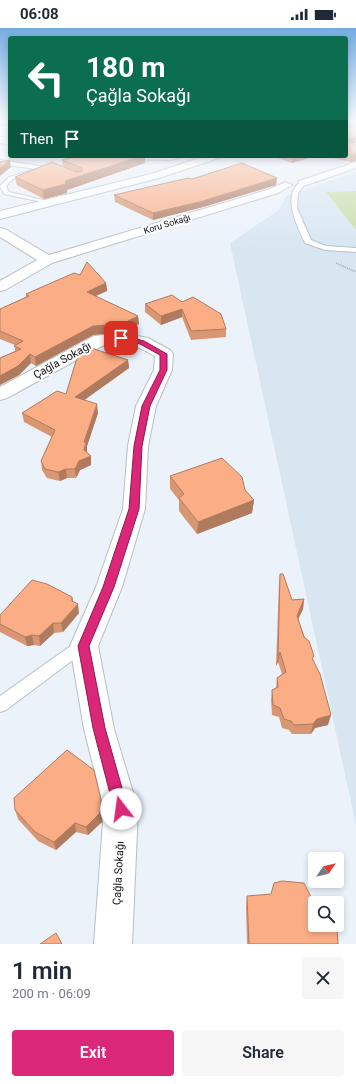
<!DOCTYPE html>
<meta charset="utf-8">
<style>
body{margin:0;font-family:Roboto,sans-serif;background:#f6f6f7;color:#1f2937;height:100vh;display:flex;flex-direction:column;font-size:15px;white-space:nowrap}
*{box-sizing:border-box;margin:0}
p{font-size:13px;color:#747a83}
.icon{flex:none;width:22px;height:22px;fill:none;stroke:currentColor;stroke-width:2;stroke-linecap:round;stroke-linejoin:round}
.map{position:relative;height:916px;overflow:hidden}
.drawer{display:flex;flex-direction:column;background:#fff;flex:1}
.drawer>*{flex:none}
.hud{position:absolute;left:8px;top:8px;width:340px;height:122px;border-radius:4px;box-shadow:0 2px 6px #0003;background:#0b6e4f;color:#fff;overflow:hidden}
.needle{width:26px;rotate:56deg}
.fabs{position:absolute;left:308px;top:824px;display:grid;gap:8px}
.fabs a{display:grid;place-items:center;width:36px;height:36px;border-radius:4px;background:#fff;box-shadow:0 2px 6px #0003;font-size:20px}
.pin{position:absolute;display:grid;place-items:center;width:34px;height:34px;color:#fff;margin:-17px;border-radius:8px;box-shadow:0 2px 6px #0006}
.me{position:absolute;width:44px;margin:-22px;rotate:345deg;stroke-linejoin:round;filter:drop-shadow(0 0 3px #0008)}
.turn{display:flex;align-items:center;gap:14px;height:84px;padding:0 12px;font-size:18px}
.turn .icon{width:52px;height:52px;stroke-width:2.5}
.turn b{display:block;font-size:28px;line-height:34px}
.then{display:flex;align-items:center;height:38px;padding:0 12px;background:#0003;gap:8px;font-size:15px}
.round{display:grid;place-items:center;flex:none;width:42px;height:42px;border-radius:4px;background:#f6f6f7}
.head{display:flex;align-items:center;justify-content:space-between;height:68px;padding:0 12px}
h1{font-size:24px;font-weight:600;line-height:30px}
.cta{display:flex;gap:8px;margin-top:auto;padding:8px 12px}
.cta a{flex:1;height:46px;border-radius:4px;background:#db2777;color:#fff;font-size:16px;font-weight:600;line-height:46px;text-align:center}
.cta a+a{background:#f6f6f7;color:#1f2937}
.status{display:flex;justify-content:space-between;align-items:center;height:28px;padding:0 20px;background:#fff;direction:ltr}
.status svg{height:11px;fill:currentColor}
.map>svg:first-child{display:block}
</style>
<div class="status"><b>06:08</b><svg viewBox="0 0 49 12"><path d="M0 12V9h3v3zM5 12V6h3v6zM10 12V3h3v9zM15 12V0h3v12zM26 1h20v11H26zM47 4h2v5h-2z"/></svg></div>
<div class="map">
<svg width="356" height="916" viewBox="0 0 356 916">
<rect width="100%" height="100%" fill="#ebf2fa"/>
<path fill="#d8e6f2" d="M356,144V797L230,215L279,182L286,168Z"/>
<path fill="#c9dea6" d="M356,163V202L326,164Z"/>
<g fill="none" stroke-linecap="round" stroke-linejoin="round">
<defs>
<path id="lane" d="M129,128H185L170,132L127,131L126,130Z
M0,132L46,139V141L13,151L6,158L9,164L52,174V176L4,166L0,158L9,149L36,141L0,136Z
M303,153L306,155L298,165L297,180L311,212L326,218L356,220V224L325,222L305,215C297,199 280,164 303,153Z
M84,610L89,612L92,616L89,620L6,682L0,684V668L79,612Z"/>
<path id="street" d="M0,109L10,110V116L0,115Z
M356,134V140L307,157L303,158L298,155L299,153Z
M286,154L292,157L278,165L52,235L5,262L0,263V253L37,232L0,209V200L5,201L49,227L270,161Z
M121,305L148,310L170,322L173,326L172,342L156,378L148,418L145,481L122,559L98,618L114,701L138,781L132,916H94L104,781L84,701L70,618L96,559L123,481L128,418L136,378L154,342L155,328C136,317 126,314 104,317L7,370L0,372V359L94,308Z"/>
<path id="secondary" d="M346,93H356V97L346,98Z
M205,128H220L219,130L159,150L0,191V183L151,146Z"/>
</defs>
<use href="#lane" stroke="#b7bfc6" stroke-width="2"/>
<use href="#street" stroke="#b7bfc6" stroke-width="2"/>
<use href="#secondary" stroke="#b7bfc6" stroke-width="2"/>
<path stroke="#9ca1a7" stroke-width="1.5" stroke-dasharray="1 1" stroke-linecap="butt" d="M336,235L356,244"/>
<use href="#lane" fill="#fff" fill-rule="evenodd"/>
<use href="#street" fill="#fff" fill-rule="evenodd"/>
<use href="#secondary" fill="#fff" fill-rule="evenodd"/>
</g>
<path fill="#d89673" d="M0,93H10V99L0,98Z
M346,97L352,116L356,117V133L350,134L325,128H346Z
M271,128H312L309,130L292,135Z
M62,132L145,135L67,162V165L44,171L17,157L15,149L63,139Z
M277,150L276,157L203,179L153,192L115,174L114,167L192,151Z
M80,247L106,255L107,263L95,268L138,288L139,296L122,304L93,307L36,338L31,335L19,347L0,357V330L15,323V317L0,311V281L26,269V266Z
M182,274L226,301V309L191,312L182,289L161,297L145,284V276Z
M128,332L129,340L84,372L98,385L87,418V424L91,437L80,442L76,450H67L60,453L47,450L42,442L41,433L52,409L24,394L22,385L66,366Z
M170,448L245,462L254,472L252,485L197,506L179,483V472L170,461Z
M280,546L292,572L304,571L303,581L298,591L313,632L328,697L315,700L311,706H292L289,702L282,700L279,689L272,687L271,672L272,662L276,660L277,650L282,646L278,634L276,638L279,556Z
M72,569L73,573L79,585L63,604L54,605L40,618L34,617L27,618L0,604V587Z
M102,781V794L88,807L76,804L56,822L38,813L18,791L15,782Z
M247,868L311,869L338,916H247L246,879Z"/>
<path fill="#b07a5e" d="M346,93H354L346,95Z
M356,109V115L346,117V111Z
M356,126V133L350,134L351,127Z
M142,128H145V135L67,162V165L44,171L43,162L65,153Z
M292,128H312L309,130L292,135Z
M10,132L11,139L0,148V140Z
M277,150L276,157L203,179L153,192V185Z
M106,255L107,263L87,272V264Z
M182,281V289L161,297V288Z
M138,288L139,296L122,304L93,307L36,338L35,329L93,298Z
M30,326L31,335L19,347L0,357V348Z
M128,332L129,340L76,378L75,369Z
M97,376L98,385L87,418V423L85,430L91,428V437L80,442L76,450L75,441L84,422V414Z
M66,441L67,450L60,453L58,444Z
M254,472L252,485L197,506L198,494Z
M72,569L74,579L78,576L79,585L63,604L61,595L72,573Z
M304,571L303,581L295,598L297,588Z
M53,595L54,605L40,618L39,608Z
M32,607L34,617L27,618L25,609Z
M280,624L278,634L276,638L278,628Z
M331,687L328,697L315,700L311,706L313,696L317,691Z
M101,772L102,781V794L88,807L86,799Z
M75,795L76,804L56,822L54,814Z"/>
<path fill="#fbae86" stroke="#b07a5e" d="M356,95V109L346,111V97Z
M346,113L356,117V126L351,127L346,126Z
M77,128H142L65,153L66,156L43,162L15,149L52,134L76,144L82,143V140L62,132Z
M10,132L0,140V134Z
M242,135L277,150L203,173L153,185L114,167L188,150L192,151Z
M87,234L106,255L87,264L138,288L122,296L93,298L35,329L30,326L18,338L0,348V330L21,321L14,318L23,313L0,303V281L29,268L26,266L74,245L80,247Z
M172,267L182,274L193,269L221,286L226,301L191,303L182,281L161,288L145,276Z
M88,319L128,332L75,369L97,376L84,414H86L84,422L91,428L79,433L75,441H66L58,444L45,441L41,433L55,402L22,385L57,363L66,366L79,323Z
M222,430L242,449L245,462L254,472L198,494L179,470L184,466L170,448Z
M280,546H283L292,572L304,571L297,588L304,609L309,613L314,628L312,630L320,646L331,687L317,691L313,696L294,697L291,693L284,691L280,680L273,677L272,662L278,659L277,650L286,644L280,624L278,628Z
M32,552L47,556L72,569V573L78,576L61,595H53L39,608L32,607L25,609L0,596V587Z
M67,722L94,742L101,772L100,785L86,799L75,795L54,814L35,804L15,782L14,770Z
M282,853L304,855L311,869L329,871L332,875H315V897H337L338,916H249L247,868L271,866L274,855Z
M56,905L62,916H40Z"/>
<linearGradient id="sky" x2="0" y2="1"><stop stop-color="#74ace2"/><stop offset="0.42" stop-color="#f6f9fd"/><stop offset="1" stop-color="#f6f9fd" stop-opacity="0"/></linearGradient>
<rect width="356" height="222" fill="url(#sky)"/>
<path fill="#db2777" stroke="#8e194d" d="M121,307L144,313L167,326V342L150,378L142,418L139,481L114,559L89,618L105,700L128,781L126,786L121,788L116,786L114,781L93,700L78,618L103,559L129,481L134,418L142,378L160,342V327L140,316L118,311L117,310Z"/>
<g text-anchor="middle" stroke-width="4" stroke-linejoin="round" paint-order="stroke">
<g font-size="9" fill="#0f1114" stroke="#fff">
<text transform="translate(167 196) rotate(-17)" y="3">Koru Sokağı</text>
</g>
<g font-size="11" fill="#0f1114" stroke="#fff">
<text transform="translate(62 332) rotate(-29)" y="4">Çağla Sokağı</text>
<text transform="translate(118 845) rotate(-87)" y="4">Çağla Sokağı</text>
</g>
</g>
</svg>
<div class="fabs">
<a><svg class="needle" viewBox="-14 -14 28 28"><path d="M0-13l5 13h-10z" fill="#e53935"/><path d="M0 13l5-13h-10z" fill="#747a83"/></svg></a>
<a><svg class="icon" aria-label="search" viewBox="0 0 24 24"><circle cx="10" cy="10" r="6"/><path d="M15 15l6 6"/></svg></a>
</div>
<div class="pin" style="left:121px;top:310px;background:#d93025"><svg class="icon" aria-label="arrive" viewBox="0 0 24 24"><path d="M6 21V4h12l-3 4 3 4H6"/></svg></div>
<svg class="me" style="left:121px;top:781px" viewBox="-20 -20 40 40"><circle r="19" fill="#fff"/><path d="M0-13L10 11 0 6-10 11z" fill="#db2777"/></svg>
<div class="hud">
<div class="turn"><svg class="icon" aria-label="left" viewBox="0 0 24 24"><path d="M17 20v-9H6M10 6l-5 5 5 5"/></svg><div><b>180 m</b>Çağla Sokağı</div></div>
<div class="then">Then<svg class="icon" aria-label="arrive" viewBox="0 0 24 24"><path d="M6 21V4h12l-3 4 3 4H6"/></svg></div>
</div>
</div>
<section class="drawer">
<div class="head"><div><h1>1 min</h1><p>200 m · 06:09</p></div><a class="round"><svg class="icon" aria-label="close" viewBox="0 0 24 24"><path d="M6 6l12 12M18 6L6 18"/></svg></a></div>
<div class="cta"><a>Exit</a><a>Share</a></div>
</section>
